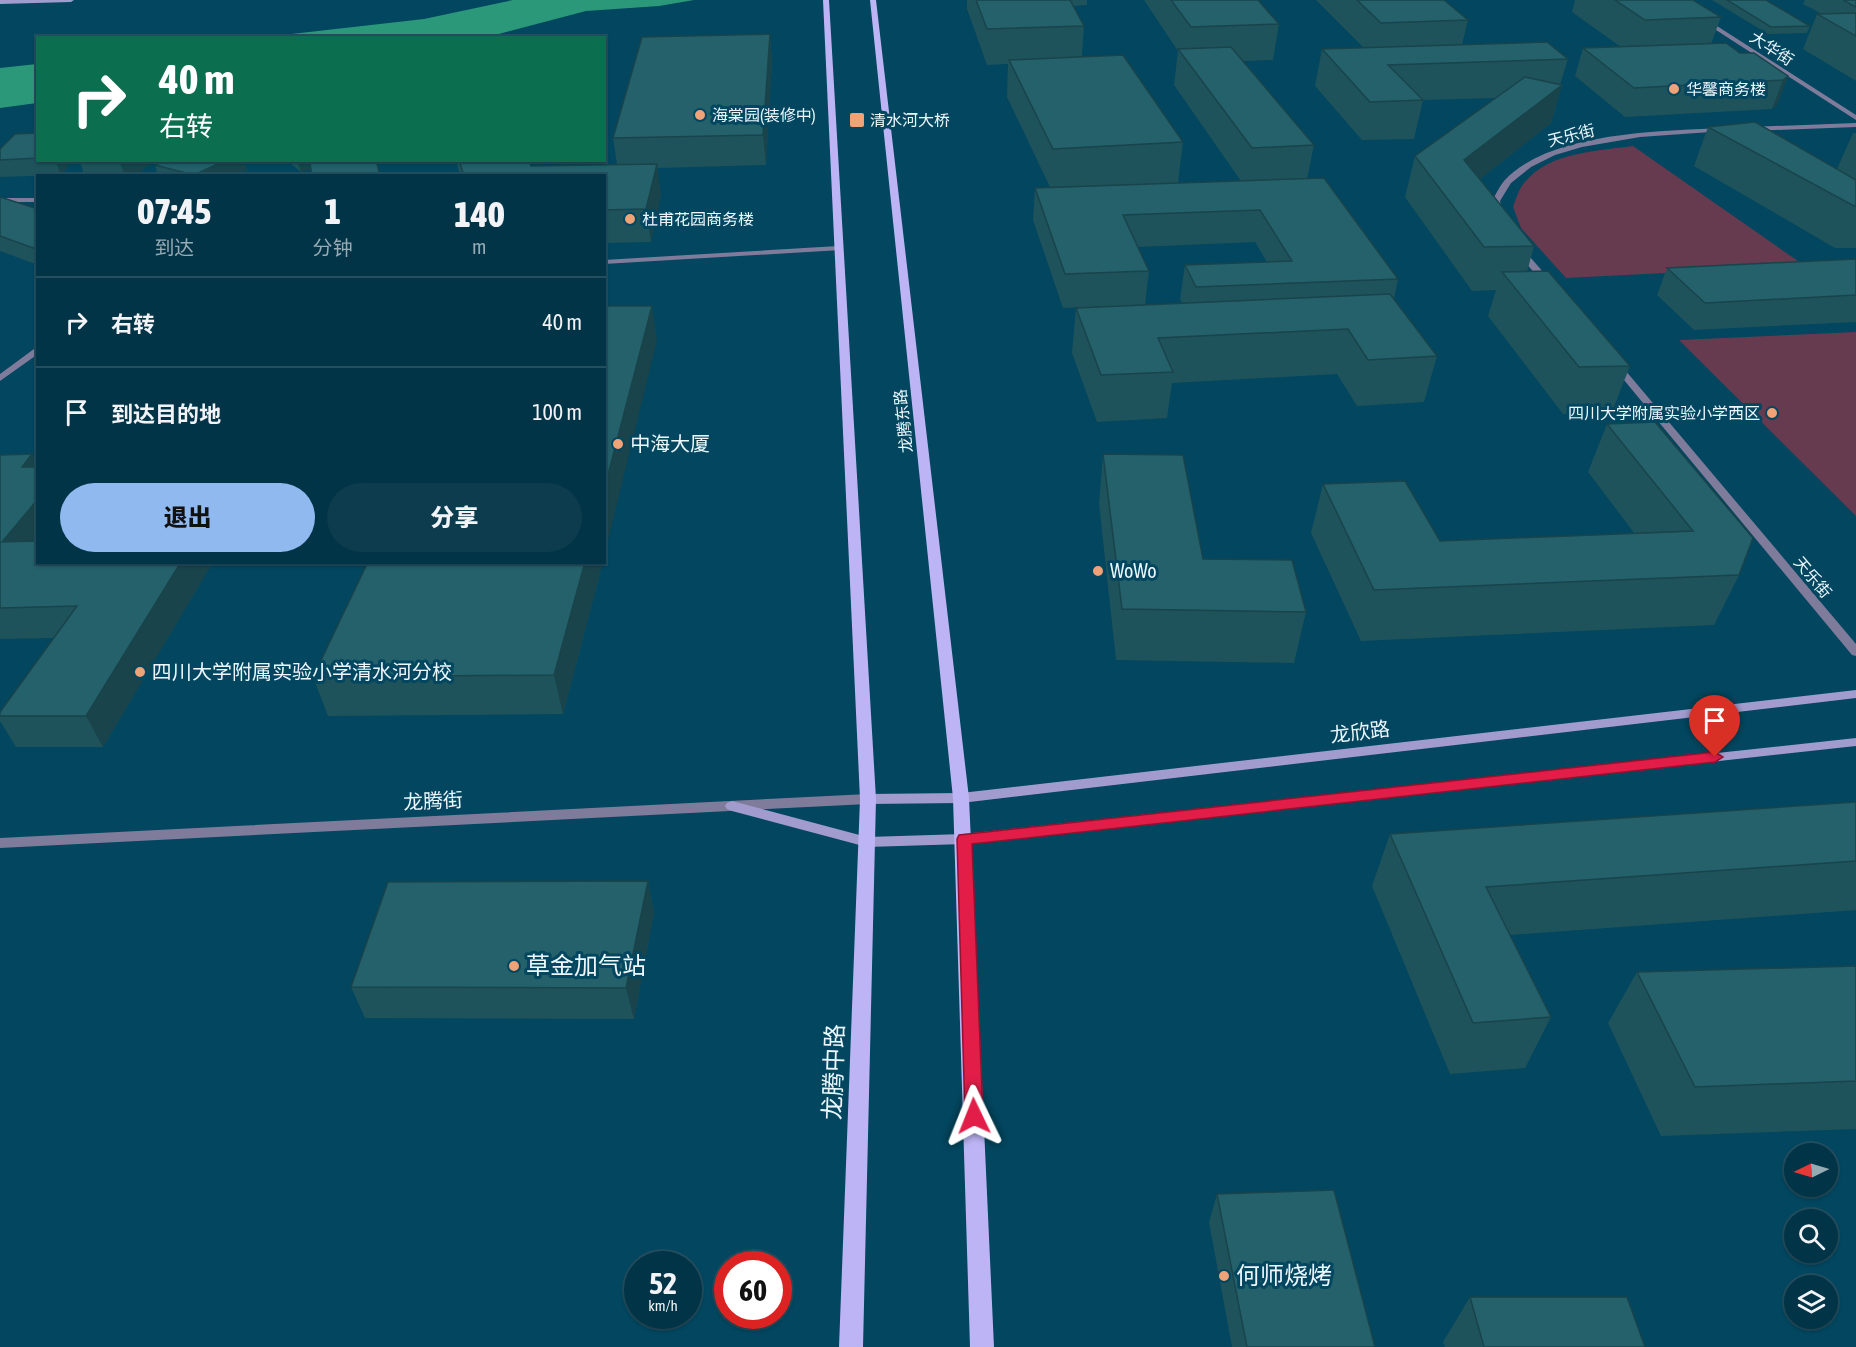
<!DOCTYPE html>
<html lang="zh">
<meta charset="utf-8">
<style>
body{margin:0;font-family:"Asap Condensed","Noto Sans SC",sans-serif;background:#0c3c4e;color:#f1f3f6;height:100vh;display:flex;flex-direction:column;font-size:22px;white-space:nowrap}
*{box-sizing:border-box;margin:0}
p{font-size:20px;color:#96aab4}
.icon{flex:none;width:33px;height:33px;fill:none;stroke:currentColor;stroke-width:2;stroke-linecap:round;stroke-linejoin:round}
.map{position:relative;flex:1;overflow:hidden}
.side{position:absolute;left:36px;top:174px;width:570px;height:390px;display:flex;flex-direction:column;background:#023447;border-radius:0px;box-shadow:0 2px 4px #0004,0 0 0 2px #234f60}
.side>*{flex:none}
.top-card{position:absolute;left:36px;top:36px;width:570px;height:126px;border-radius:0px;box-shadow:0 2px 4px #0004,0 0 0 2px #234f60;background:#0b6e4f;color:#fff;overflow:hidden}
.needle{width:39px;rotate:265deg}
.buttons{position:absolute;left:1784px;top:1143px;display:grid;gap:12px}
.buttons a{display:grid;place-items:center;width:54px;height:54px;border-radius:50%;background:#023447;box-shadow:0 2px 4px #0004,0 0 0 2px #234f60;font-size:30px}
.speed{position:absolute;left:624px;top:1251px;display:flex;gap:12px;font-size:30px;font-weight:700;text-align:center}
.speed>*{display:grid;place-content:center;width:78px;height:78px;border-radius:50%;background:#023447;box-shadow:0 2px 4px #0004,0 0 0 2px #234f60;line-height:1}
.speed small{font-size:15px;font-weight:400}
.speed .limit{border:9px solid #d22;background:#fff;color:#111}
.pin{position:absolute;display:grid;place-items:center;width:51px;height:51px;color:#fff;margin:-62px -26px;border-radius:50% 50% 50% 0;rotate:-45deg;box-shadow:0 0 6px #0007}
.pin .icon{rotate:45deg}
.me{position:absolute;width:66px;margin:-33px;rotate:358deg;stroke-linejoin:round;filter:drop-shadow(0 0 4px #0008)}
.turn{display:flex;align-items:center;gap:21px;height:126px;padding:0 24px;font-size:27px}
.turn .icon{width:78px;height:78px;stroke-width:2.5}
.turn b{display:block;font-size:42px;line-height:51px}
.eta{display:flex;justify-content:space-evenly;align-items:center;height:102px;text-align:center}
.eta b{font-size:36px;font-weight:800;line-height:42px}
.action{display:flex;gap:12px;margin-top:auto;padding:12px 24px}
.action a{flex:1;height:69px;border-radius:36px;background:#90b9f0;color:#111;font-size:24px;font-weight:800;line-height:69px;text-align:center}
.action a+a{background:#0c3c4e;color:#f1f3f6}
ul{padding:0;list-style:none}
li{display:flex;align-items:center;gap:18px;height:90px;padding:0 24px;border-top:2px solid #234f60}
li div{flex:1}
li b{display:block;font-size:22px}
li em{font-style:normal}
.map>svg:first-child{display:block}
</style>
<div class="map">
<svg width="1856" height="1347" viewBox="0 0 1856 1347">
<rect width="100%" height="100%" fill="#02465f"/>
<path fill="#663b50" d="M1633,146L1805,266L1566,278L1521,228L1513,207C1516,199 1519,188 1525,182C1549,152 1598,151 1633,146Z
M1856,332V516L1679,340Z"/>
<path fill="#2c987a" d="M513,0H694L659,6L586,11L487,37H265L424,19Z
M37,64V103L0,108V68Z"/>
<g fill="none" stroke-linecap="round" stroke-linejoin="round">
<path fill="#7f7b9b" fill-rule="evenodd" d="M1702,19H1706L1856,115V120L1702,21Z
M1856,123V127L1749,131L1746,129L1749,127Z
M1723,128L1726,130L1725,131L1640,137L1582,147L1555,155L1531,167L1511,183L1500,201L1502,213L1498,215L1494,213L1492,201C1496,194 1499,187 1504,181C1548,132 1661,131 1723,128Z
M0,198H38V202H0Z
M838,246H841V250L604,264V260Z
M1517,249H1523L1551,281V285H1545L1517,253Z
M38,346V354L0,381V374Z
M1617,363L1620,364L1856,644V656L1852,655L1614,368L1612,366Z
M868,794L873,796L875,799L873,802L868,804L0,848V838Z"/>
<path fill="#a29cce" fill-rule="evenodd" d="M0,0H74L71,2L0,4Z
M1856,690V698L961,803L868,804L863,802L861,799L863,796L868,794L961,793Z
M1856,738V746L964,844L867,847L732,811L727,809L725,806L727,803L732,801L867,837L964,834Z"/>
<path fill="#bdb4f5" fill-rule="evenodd" d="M823,0H829L876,799L863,1347H839L860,799Z
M870,0H876L969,798L994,1347H970L953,798Z"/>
</g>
<path fill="#1f535c" d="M967,0H1087V5L1073,6L1084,26L1082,56L1183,142L1178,183L1241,181L1174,85L1178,51L1144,0H1258L1279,24L1273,60L1243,61L1314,145L1307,179L1398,279L1394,299L1437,356L1424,402L1357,406L1337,374L1172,383L1167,418L1097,422L1072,353L1076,308L1182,303L1180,299L1185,265L1267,262L1255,242L1138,247L1149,271L1145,305L1063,308L1033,220L1035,188L1050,187L1007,97L1008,64L987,65L967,9Z
M1316,0H1444L1468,20L1462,45L1568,59L1560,85H1562L1551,123L1480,179L1534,246L1527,272L1630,366L1612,412L1563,414L1488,316L1496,290L1472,291L1405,197L1415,156L1496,98L1423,100L1414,139L1362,140L1315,86L1322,49L1364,48Z
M1575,0H1693L1721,17L1711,44L1740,53L1788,76L1777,105L1772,109L1625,117L1575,76L1583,48L1621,47L1572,12Z
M1712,0H1766L1810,26L1807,33L1768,34Z
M1805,0H1856V81L1803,49L1817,14H1822L1803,4Z
M770,34L772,62L766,165L657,168L661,195L651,242L604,243V176H460L456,160H529L531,166L617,164L613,138Z
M1708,127L1837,169L1853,133H1856V248H1835L1694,166Z
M38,133V160H73L61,175L0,177V149Z
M79,160H157L134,176H85Z
M165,160H243L247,170L236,176H158L155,165Z
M286,160H376L311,169L301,172Z
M0,197L38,209V265L0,251Z
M1856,259V322L1694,330L1657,295L1667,268Z
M1607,424L1739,575L1714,625L1361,641L1311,533L1323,484L1440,541L1635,534L1588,472Z
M1103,454L1203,559L1306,612L1294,663L1116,660L1099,503Z
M0,455L38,562H213L103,747H16L0,721V712L54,638L0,639Z
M603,562L563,714L328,716L313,677Z
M1856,802V910L1510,935L1551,1017L1525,1068L1450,1074L1372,886L1390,834Z
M648,881L654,913L634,1019L365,1018L351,987Z
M1856,966V1129L1661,1136L1608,1023L1637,972Z
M1217,1194L1375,1347H1232L1209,1222Z
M1470,1297L1645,1347H1445L1443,1342Z"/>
<path fill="#19444b" d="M770,34L772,62L766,165L763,135Z
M605,54L607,62L604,71V58Z
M1788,76L1777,105L1772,109L1783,80Z
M1562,85L1551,123L1453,200L1464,160Z
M55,160H73L61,175Z
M124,160H157L134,176H125L120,163Z
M226,160H243L247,170L236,176H194Z
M297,160H342L301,172Z
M657,164L661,195L651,242L646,209Z
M38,245V258L33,248Z
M652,306L657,340L604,557V490Z
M32,454L38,465V496L22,467Z
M38,499V548L2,542Z
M181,562H213L103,747L86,716Z
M585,562H603L563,714L554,675Z
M648,881L654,913L634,1019L626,988Z"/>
<path fill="#24616b" stroke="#19444b" stroke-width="1.5" d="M976,0H1070L1084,26L987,29Z
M1171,0H1258L1279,24L1191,27Z
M1357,0H1444L1468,20L1381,23Z
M1615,0H1693L1721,17L1645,20Z
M1727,0H1766L1810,26L1771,27Z
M1843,0H1856V7Z
M1856,13V36L1817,14Z
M770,34L763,135L613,138L642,37Z
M1547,42L1568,59L1388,65L1423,100L1370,102L1322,49Z
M1726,43L1740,53H1754L1788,76L1783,80L1634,88L1583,48Z
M1231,47L1314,145L1252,148L1178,49Z
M1123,55L1183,142L1053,149L1009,60Z
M1525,77L1562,85L1464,160L1534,246L1484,247L1415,156Z
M1755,122L1856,180V206H1854L1708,127Z
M38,133V158L0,160V149L15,134Z
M93,160H124L120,163Z
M165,160H226L194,175L155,165Z
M329,160H376L380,176H312L310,163Z
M459,160H529L531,166L657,164L646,209L604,210V176H464Z
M1324,178L1398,279L1196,287L1185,265L1292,261L1260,210L1123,215L1149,271L1065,274L1035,188Z
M0,197L38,209V245L33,248L0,236Z
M1856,259V295L1705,303L1667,268Z
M1548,271L1630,366L1579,367L1502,272Z
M1390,294L1437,356L1368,360L1348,329L1158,338L1173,372L1101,375L1076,308Z
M604,306H652L604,490Z
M1655,422L1753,538L1739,575L1374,590L1323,484L1405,481L1440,541L1693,531L1607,424Z
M32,454L22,467H38V499L2,542L38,541V562H181L86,716H0V712L77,606L0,608V455Z
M1103,454L1183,455L1203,559L1292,560L1306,612L1122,609Z
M368,562H585L554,675L313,677Z
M1856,802V861L1486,887L1551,1017L1473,1023L1390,834Z
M648,881L626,988L351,987L388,882Z
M1856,966V1081L1695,1087L1637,972Z
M1334,1190L1375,1347H1247L1217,1194Z
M1470,1297H1627L1645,1347H1484Z"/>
<path fill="#e11d48" stroke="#92132f" stroke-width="1.5" d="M1715,752L1723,757L1715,762L972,844L983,1116L981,1122L974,1124L968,1122L965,1116L957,839L959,835Z"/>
<g fill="#efa377" stroke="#02465f" stroke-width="2">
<circle cx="1674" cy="89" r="6"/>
<circle cx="700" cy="115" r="6"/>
<rect x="849" y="112" width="16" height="16" rx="3"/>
<circle cx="630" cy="219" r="6"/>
<circle cx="1772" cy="413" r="6"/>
<circle cx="618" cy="444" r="6"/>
<circle cx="1098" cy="571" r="6"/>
<circle cx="140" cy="672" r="6"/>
<circle cx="514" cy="966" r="6"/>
<circle cx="1224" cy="1276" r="6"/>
</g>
<g text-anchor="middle" stroke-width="6" stroke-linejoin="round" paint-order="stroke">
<g font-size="16" fill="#ebf7fd" stroke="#02465f">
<text transform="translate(1772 48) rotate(33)" y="6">大华街</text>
<text transform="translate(1571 135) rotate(-14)" y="6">天乐街</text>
<text transform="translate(903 421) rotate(-96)" y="6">龙腾东路</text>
<text transform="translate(1813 577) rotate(50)" y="6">天乐街</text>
</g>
<g font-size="16" fill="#ebf7fd" stroke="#02465f" text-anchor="start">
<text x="1686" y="95">华馨商务楼</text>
<text x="712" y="121">海棠园(装修中)</text>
<text x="870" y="126">清水河大桥</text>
<text x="642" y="225">杜甫花园商务楼</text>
<text x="1760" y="419" text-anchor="end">四川大学附属实验小学西区</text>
</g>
<g font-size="20" fill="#ebf7fd" stroke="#02465f" text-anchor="start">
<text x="630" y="451">中海大厦</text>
<text x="1110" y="578">WoWo</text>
<text x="152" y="679">四川大学附属实验小学清水河分校</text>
</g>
<g font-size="20" fill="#ebf7fd" stroke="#02465f">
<text transform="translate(1360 732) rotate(-7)" y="7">龙欣路</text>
<text transform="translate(433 801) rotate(-3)" y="7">龙腾街</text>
</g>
<g font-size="24" fill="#ebf7fd" stroke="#02465f" text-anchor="start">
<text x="526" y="974">草金加气站</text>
<text x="1236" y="1284">何师烧烤</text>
</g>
<g font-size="24" fill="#ebf7fd" stroke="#02465f">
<text transform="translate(834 1072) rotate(-88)" y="8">龙腾中路</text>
</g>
</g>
</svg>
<div class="buttons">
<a><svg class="needle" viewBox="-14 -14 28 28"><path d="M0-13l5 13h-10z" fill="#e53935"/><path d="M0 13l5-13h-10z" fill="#96aab4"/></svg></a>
<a><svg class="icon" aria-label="search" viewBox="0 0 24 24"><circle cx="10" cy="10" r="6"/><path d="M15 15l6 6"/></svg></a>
<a><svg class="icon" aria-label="layers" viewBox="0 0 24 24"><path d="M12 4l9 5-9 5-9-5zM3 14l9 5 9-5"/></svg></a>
</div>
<div class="speed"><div>52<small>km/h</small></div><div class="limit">60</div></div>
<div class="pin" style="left:1715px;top:757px;background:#d93025"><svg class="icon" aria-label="arrive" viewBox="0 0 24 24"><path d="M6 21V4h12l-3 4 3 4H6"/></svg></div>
<svg class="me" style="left:974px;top:1116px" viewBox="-20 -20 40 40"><path d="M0-17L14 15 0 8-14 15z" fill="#e11d48" stroke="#fff" stroke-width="4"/></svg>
<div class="top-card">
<div class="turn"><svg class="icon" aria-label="right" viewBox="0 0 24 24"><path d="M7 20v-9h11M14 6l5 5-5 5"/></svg><div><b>40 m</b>右转</div></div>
</div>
<section class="side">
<div class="eta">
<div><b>07:45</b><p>到达</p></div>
<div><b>1</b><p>分钟</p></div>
<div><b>140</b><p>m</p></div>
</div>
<ul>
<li><svg class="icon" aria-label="right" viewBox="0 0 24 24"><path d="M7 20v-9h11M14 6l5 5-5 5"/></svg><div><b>右转</b></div><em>40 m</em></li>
<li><svg class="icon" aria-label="arrive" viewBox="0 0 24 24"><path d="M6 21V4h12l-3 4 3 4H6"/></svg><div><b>到达目的地</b></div><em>100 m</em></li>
</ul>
<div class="action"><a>退出</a><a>分享</a></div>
</section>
</div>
